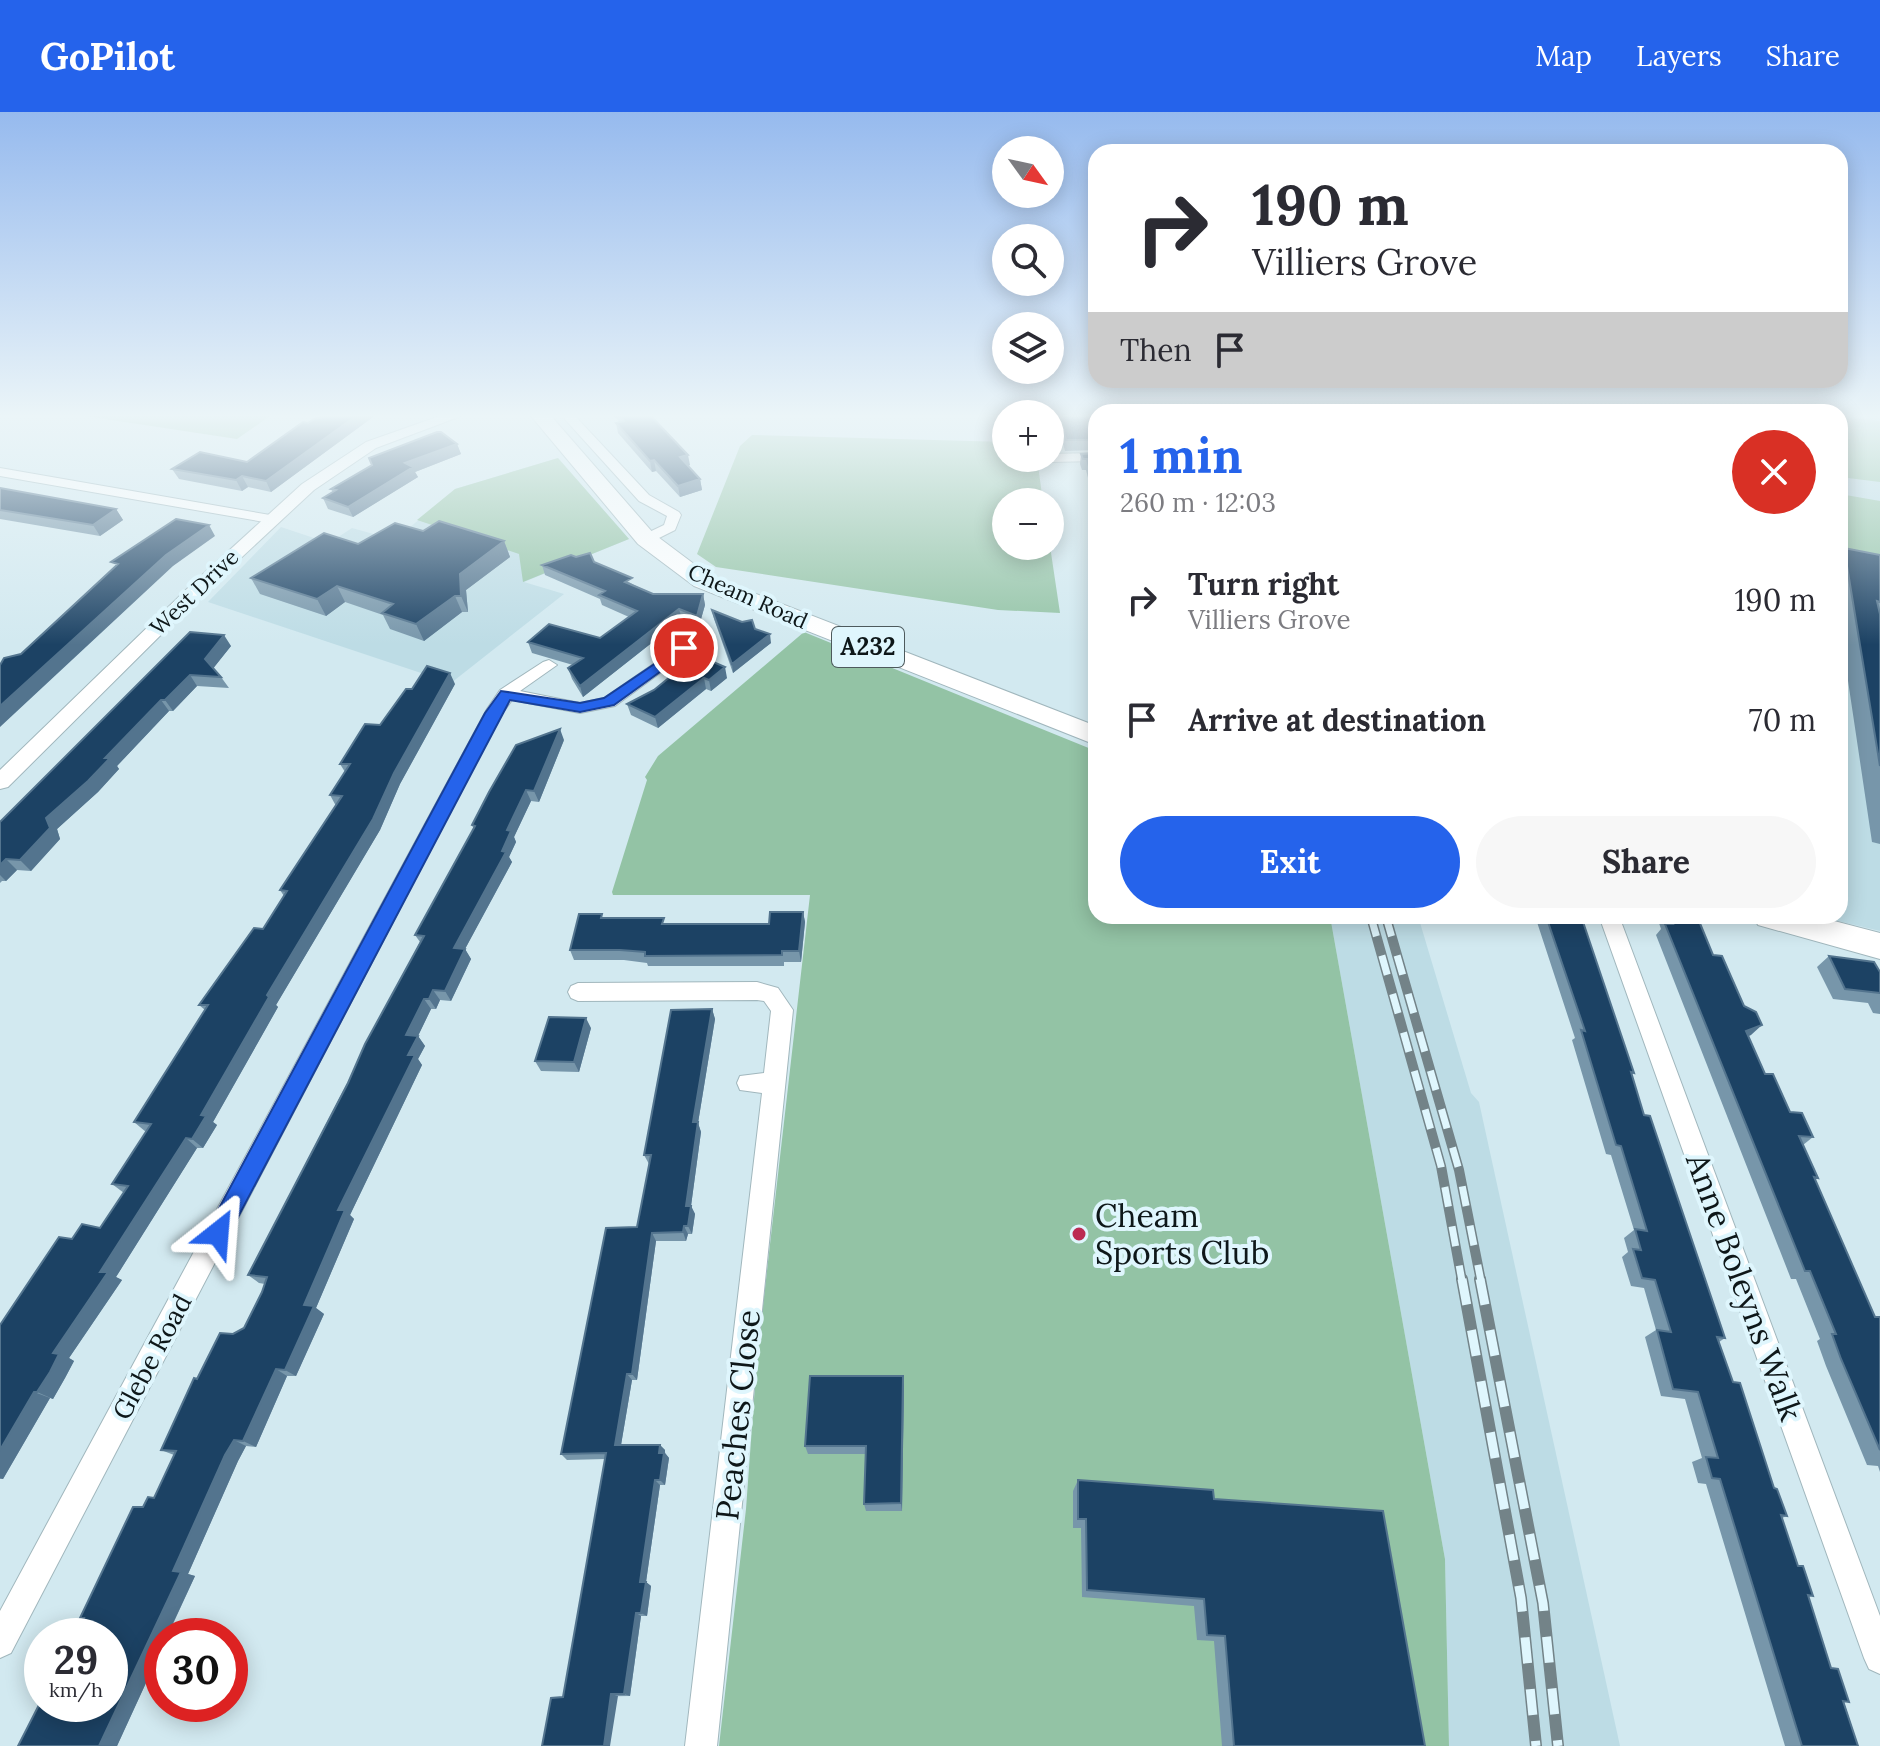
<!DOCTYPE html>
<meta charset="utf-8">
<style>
body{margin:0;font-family:Lora,serif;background:#f7f7f7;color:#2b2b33;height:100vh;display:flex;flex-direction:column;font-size:30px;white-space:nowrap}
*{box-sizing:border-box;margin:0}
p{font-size:26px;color:#7c7c81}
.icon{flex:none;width:44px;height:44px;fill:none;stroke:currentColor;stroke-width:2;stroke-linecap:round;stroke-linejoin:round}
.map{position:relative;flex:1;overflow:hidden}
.panel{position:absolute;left:1088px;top:292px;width:760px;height:520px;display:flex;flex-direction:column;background:#fff;border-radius:24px;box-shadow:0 4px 20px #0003}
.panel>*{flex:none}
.banner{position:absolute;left:1088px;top:32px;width:760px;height:244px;border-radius:24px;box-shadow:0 4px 20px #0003;background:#fff;color:#2b2b33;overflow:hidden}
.needle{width:52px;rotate:123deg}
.buttons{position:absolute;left:992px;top:24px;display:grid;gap:16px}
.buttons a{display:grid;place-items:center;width:72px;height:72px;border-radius:50%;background:#fff;box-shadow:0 4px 20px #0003;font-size:40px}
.speed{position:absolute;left:24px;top:1506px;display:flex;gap:16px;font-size:40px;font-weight:700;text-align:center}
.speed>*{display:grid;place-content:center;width:104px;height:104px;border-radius:50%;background:#fff;box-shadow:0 4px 20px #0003;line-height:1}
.speed small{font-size:20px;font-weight:400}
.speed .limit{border:12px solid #d22;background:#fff;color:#111}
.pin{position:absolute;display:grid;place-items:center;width:68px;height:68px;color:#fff;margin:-34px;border:4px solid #fff;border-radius:50%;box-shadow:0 2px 8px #0007}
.me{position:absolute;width:88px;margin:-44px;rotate:28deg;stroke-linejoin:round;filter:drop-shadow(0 0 6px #0008)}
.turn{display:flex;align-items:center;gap:28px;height:168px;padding:0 32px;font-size:36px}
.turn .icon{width:104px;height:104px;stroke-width:2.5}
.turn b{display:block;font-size:56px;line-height:68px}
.then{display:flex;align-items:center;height:76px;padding:0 32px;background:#0003;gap:16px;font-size:30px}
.round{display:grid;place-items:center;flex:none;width:84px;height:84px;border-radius:42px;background:#f7f7f7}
.headline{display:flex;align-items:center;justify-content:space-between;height:136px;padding:0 32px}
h1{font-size:48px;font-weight:700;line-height:60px;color:#2563eb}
.action{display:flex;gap:16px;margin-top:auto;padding:16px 32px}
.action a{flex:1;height:92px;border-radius:48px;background:#2563eb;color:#fff;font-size:32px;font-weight:700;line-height:92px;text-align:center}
.action a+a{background:#f7f7f7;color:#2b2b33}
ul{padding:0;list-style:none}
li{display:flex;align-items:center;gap:24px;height:120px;padding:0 32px}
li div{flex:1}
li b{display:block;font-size:30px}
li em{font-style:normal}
header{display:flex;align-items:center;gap:48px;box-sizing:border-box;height:112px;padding:0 40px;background:#2563eb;color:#fff}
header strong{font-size:38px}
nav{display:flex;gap:44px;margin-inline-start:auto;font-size:28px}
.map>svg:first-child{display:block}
</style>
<header>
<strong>GoPilot</strong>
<nav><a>Map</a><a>Layers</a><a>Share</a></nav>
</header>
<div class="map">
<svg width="1880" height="1634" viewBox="0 0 1880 1634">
<rect width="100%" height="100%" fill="#d2e9f0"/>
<path fill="#bddce5" d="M1840,304H1880V819L1818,804H1840Z
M558,346L629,427L524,470L564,482L451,571L208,490L281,415L329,431L352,416L395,428L455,377Z
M1330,804H1418L1471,981L1479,990L1620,1634H1449L1445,1447Z"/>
<path fill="#93c3a5" d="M85,304H270L237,327Z
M1840,304L1880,309V370L1840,365Z
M752,323L1006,330V346H1037L1043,390H1006V434H1050L1060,501L998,498L716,455L697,442L740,334Z
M558,346L629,427L523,470L519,442L417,408L455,377Z
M1840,382L1880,389V516L1840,507Z
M804,520L1096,639V804H1330L1445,1447L1449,1634H719L746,1397L757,1246L810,783H613L612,780L647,668L645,665L658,644Z"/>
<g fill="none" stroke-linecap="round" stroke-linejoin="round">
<defs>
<path id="minor" d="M562,304H575L649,383L679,400L681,403L675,418L651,430H641V424L664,413L667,404L639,389Z
M1096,341V349L1050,350L1044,346H1050V342Z
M0,356L270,403L277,407L270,411L0,364Z
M684,531L692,536L690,539L615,594L580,601L512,588L501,603L11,1541L0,1546V1499L487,597L500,578L543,550L549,548L557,553L520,579L580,591L604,586Z
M1599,804H1619L1880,1504V1562L1869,1557L1864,1546Z
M757,870L778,876L793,898L717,1634H685L762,981L740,978L737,971L740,964L764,961L771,899L764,889L757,888L578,889L571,886L568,880L571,874L578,871Z"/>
<path id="tertiary" d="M440,304H461L376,336L314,378L200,484L8,675L0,677V658L188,476L302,372L366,330Z"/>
<path id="trunk" d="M531,304H551L654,422L710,464L1096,614V633L694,474L638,432Z
M1753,804H1815L1880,821V847L1758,813Z"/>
</defs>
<use href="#minor" stroke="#a1b7bd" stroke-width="2"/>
<use href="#tertiary" stroke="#a1b7bd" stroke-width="2"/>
<use href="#trunk" stroke="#a1b7bd" stroke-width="2"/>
<use href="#minor" fill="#fff" fill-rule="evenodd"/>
<use href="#tertiary" fill="#fff" fill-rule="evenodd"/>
<use href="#trunk" fill="#fff" fill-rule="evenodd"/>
<defs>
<path id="rail-far2" d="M1371,804L1372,807
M1386,804L1387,807"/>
<path id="rail-far1" d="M1371,805L1441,1054L1462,1169
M1386,805L1459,1058L1481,1169"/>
<path id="rail" d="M1462,1167L1521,1486L1536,1634
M1480,1167L1543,1491L1558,1634"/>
</defs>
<use href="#rail-far2" stroke="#738388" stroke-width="8"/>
<use href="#rail-far1" stroke="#738388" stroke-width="10"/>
<use href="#rail" stroke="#738388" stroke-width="12"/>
<use href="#rail-far2" stroke="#dff6fd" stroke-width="5" stroke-dasharray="16" stroke-linecap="butt"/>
<use href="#rail-far1" stroke="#dff6fd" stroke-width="7" stroke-dasharray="20" stroke-linecap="butt"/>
<use href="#rail" stroke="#dff6fd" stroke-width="9" stroke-dasharray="26" stroke-linecap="butt"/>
</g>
<path fill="#7796aa" d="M327,304H373V305L271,380L248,375L242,379L179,367L172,357L247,350L308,311Z
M614,304H651L690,353L688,354L700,367L702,378L680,385L656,359L652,360L618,321L616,311L620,310Z
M1056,304H1096V338L1065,339Z
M457,332L461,342L415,360L418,365L353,405L328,397L323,386L333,380L331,377Z
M1096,341V397L1086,358H1082L1080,352L1081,342Z
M0,376L116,397L123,408L100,424L0,407Z
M423,419L504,429L510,445L466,478L468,500H462L424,529L390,517L383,503L345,490L326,504L260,482L251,466L358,432Z
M1844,436L1880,443V732L1872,730L1840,515V441Z
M594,450L634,473L653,482H703L705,493L699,514L682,507L583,585L572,567L568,556L573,553L532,541L528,530L600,526L629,505L602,493L600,487L545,463L542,453Z
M712,498L755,517L771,531L733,561L714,507Z
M190,520L231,534L213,556L221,565L229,576L197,574L173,599H169L117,654L119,657L98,680L57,717L60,727L31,759L17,758L6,769H2L0,771V710Z
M697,543L727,566L711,579L706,577L658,616L631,603L627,592L654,578Z
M455,572L400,672L380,718L276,893L278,895L213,1010L217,1013L203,1036H197L116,1165L122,1168L69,1246L74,1249L65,1266L53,1287L50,1286L3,1367H0V1213L72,1127L100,1116L124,1081L112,1072L146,1020L134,1010L205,898L199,893L263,817L284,784L280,778L336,694L330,683L345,660L340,652L380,613L412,577Z
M564,628L539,690L531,689L514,725L516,730L509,745L512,750L465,837L471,847L451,889L440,888L436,897H431L418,924L425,934L418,947L422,953L350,1103L354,1107L316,1196L324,1202L296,1264H287L256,1335L246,1334L238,1349L188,1462L195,1464L117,1634H18L143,1395L154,1386L174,1343L161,1338L197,1267L233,1222L244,1216L262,1180L265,1172L259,1171L248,1163L420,830L415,823L474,717L472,713Z
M803,800L805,810L801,850H784V854H648L647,851L624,848H574L570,838L604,806L666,812H769Z
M1535,804H1581L1634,961L1631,963L1644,1003L1725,1226L1719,1230L1733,1270L1774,1376L1787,1404L1782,1406L1798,1454L1813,1484L1808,1485L1831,1556L1849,1590H1844L1858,1634H1785L1706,1372L1698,1371L1692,1350L1702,1346L1685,1287L1661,1284L1645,1225L1656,1218L1644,1176L1631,1174L1622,1145L1628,1140L1624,1126L1634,1118L1611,1043L1606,1042L1572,928L1575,926Z
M1658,804H1697L1713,843L1751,923L1748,924L1765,962L1790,1000L1813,1025L1803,1033L1818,1066L1815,1068L1875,1205H1880V1360L1878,1354L1867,1353L1826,1254L1817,1229L1820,1227L1796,1167H1791L1656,823L1661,817L1657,805Z
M1829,844L1880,860V902L1873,901L1868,891L1833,887L1817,855Z
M712,897L715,907L698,1011L701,1020L691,1094L695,1102L692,1122H688L686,1129H656L637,1268H632L621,1333H660L665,1338V1341L669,1346L665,1373H660L646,1470L651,1474L647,1504H641L630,1584L563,1585L605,1347L567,1348L561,1342L637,1115L649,1052L644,1043Z
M591,916L579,960L541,959L535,949Z
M904,1274L902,1399H866L864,1392L866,1342H808L805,1334Z
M1078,1368L1214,1387L1425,1634H1222L1214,1529L1197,1528L1194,1494L1082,1485L1081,1416H1073V1379Z"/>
<path fill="#53748e" d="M356,304L373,305L271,380L266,369Z
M457,332L461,342L415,360L418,365L353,405L348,395L405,351Z
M688,343L690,353L682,356L680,345Z
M654,348L656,359L652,360L650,349Z
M242,364L248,375L242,379L236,368Z
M700,367L702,378L680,385L678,374Z
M116,397L123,408L100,424L93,413Z
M209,413L215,424L173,454L0,615V594L166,443Z
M504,429L510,445L466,478L468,500L461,484L460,462Z
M337,474L345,490L326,504L317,487Z
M703,482L705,493L699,514L697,504Z
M455,484L462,500L424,529L416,512Z
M679,497L682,507L583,585L580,574Z
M770,522L771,531L733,561L732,552Z
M224,523L231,534L212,558L205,547Z
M725,555L727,566L711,579L709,568Z
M450,561L455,572L400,672L380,718L276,893L278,895L213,1010L217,1013L203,1036L192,1027L201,1003L267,883Z
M190,563L197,574L173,599L165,588Z
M704,566L706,577L658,616L655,605Z
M161,588L169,599L117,654L119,657L98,680L57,717L60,727L31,759L20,748L46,706Z
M560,617L564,628L539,690L534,679Z
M526,678L531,689L514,725L516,730L509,745L512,750L465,837L471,847L451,889L445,879L454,836L502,739L507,718Z
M6,747L17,758L6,769L0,763V753Z
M803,800L805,810L801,850L799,839Z
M433,878L440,888L436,897L429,887Z
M424,887L431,897L418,924L425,934L418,947L422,953L350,1103L354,1107L316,1196L324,1202L296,1264L285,1258L304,1193L338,1098L408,943L406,923Z
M712,897L715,907L698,1011L701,1020L691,1094L695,1102L692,1122L688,1114L686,1094L693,1010Z
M586,906L591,916L579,960L574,950Z
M1762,913L1751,923L1735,929L1746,919Z
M186,1026L197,1036L116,1165L122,1168L69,1246L74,1249L65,1266L53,1287L37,1280L53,1241L100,1160Z
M684,1114L688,1122L686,1129L683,1120Z
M652,1121L656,1129L637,1268L632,1262Z
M276,1257L287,1264L256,1335L243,1329Z
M627,1262L632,1268L620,1339L615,1333Z
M903,1264L904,1274L902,1399L901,1391Z
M34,1280L50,1286L3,1367L0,1366V1338Z
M234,1328L246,1334L238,1349L188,1462L195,1464L167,1524H162V1536L117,1634H99L173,1459L225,1343Z
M660,1333L665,1338V1341L669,1346L665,1373L660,1368L659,1341Z
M655,1368L660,1373L646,1470L651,1474L647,1504L641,1501L640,1470Z
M636,1501L641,1504L630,1584L624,1582Z
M611,1582L618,1584L610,1634H604Z"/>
<path fill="#1c4264" stroke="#53748e" stroke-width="2" d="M327,304H356L266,369L242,364L236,368L172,357L200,340L247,350L303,310L308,311L314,307Z
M621,304H651L688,343L680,345L700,367L678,374L654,348L650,349L616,311L624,309Z
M1060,304H1096V328H1066Z
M437,320H441L457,332L405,351L413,355L348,395L323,386L336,378L331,377L372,353L369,346Z
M1096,341V382L1087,347H1083L1081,342Z
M0,376L116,397L93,413L0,398Z
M176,407L209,413L166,443L0,594V553L4,546L21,542L118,452L111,450Z
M439,409L504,429L460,462L461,484H455L416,512L382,501L393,492L337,474L317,487L251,466L324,421L358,432L395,411L423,419Z
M1844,436L1880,443V490L1877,489L1880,502V654Z
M590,441L594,450L632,466L625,470L653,482H703L697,504L679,497L580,574L568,556L583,546L528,530L549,512L600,526L637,499L599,483L605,479L542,453L571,443L576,445Z
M712,498L742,510L752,508L755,517L770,522L732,552Z
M190,520L224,523L205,547L221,565L190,563L165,588H161L105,646H110L88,669L46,706L50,716L20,748L6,747L0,753V710Z
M697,543L725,555L709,568L704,566L655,605L627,592L654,578Z
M427,554L450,561L394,661L373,707L267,883L269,885L201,1003L206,1004L192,1027L186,1026L100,1160H108L53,1241L59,1242L50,1260L37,1280H34L0,1338V1213L59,1125L72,1127L82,1112L100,1116L128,1074L112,1072L151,1012L134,1010L208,893H199L254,816L263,817L287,779L280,778L342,684L330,683L350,652H340L365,612L380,613L406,577H412Z
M560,617L534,679L526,678L507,718L511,719L502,739L506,740L454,836L465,837L445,879L433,878L429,887H424L406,923L418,924L408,943H415L338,1098H345L304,1193L314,1194L285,1258L276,1257L243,1329L234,1328L225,1343L173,1459L181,1460L99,1634H18L42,1587V1592H110V1524H75L84,1506H80L133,1395H143L148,1385L154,1386L176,1339L161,1338L194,1266L197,1267L220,1221L233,1222L244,1216L262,1180L267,1165L248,1163L348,971L365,932L424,824L415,823L475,714L472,713L489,680L516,633Z
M770,800H803L799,839H782V843L645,844V840L620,838H570L579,802H602L601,806H664L662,812H769Z
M1546,804H1581L1634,961L1631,960L1644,1003L1650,1004L1725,1226L1717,1225L1733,1270L1740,1271L1774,1376L1777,1377L1787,1404L1781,1403L1798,1454H1803L1813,1484L1808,1483L1831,1556L1838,1557L1849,1590L1843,1589L1858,1634H1802L1720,1367L1712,1366L1706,1345L1718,1346L1698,1280L1673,1277L1657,1218L1671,1220L1655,1168L1642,1166L1633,1137L1641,1138L1635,1117L1647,1119L1621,1034L1616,1033L1581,918L1585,919Z
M1669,804H1697L1713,843L1722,844L1744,894L1756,900L1762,913L1746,919L1765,962H1773L1790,1000L1802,1001L1813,1025L1799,1024L1818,1066L1814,1065L1875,1205H1880V1338L1841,1247L1832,1222H1836L1810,1159H1805L1665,812H1673Z
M1829,844L1874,850L1880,860V881L1845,877Z
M712,897L693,1010H698L686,1094H691L688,1114H684L683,1120L652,1121L632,1262H627L615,1333H660L659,1341H664L660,1368H655L640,1470H646L641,1501H636L624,1582H611L604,1634H542L551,1586L563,1585L606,1341L561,1342L606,1116L637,1115L651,1043H644L671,898Z
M549,905L586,906L574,950L535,949Z
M810,1264H903L901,1391L864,1392L866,1334H805Z
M1078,1368L1213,1378L1214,1387L1383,1399L1425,1634H1234L1225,1524L1207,1523L1204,1487L1087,1478L1086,1407H1078Z"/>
<linearGradient id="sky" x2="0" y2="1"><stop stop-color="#96baee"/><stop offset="0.57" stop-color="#ebf5f8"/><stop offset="1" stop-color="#ebf5f8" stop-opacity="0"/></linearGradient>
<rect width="1880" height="533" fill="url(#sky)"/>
<path fill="#2563eb" stroke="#184099" stroke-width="2" d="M684,532L689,533V539L614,593L580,600L510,588L226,1128L218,1132L210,1128L207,1121L210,1113L485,601L501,579L580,591L604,586Z"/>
<circle fill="#bc2b52" stroke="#dff6fd" stroke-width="3" cx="1079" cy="1122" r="8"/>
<g text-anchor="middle" stroke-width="8" stroke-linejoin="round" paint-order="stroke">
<g font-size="22" fill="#0e1719" stroke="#dff6fd">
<text transform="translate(194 480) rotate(-44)" y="8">West Drive</text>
<text transform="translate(748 484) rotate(24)" y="8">Cheam Road</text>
</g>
<rect fill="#dff6fd" stroke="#4d5a5d" stroke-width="2" x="832" y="515" width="72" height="40" rx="6"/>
<g font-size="24" font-weight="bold" fill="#0e1719">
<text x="868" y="543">A232</text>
</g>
<g font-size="26" fill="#0e1719" stroke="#dff6fd">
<text transform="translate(152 1245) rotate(-62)" y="9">Glebe Road</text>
</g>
<g font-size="32" fill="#0e1719" stroke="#dff6fd" text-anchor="start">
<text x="1095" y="1115">Cheam<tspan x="1095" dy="37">Sports Club</tspan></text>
</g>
<g font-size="32" fill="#0e1719" stroke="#dff6fd">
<text transform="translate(1744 1175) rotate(70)" y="11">Anne Boleyns Walk</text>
<text transform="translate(738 1303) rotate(-84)" y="11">Peaches Close</text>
</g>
</g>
</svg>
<div class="buttons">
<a><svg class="needle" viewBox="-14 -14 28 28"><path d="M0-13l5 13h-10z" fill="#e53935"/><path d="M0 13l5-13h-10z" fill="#7c7c81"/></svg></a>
<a><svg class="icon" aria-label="search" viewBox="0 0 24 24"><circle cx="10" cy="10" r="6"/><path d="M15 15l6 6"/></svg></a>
<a><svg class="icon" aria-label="layers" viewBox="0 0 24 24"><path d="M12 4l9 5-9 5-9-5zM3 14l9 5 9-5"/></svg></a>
<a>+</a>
<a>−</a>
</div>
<div class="speed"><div>29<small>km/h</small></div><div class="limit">30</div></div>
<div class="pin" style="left:684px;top:536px;background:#d93025"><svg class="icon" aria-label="arrive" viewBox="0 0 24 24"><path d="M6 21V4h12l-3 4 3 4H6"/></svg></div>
<svg class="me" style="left:218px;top:1121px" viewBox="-20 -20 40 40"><path d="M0-17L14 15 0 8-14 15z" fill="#2563eb" stroke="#fff" stroke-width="4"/></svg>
<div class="banner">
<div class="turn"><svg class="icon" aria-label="right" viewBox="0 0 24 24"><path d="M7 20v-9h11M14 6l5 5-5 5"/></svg><div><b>190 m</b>Villiers Grove</div></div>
<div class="then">Then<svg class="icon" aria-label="arrive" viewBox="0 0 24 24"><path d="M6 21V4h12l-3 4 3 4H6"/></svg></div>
</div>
<section class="panel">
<div class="headline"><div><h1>1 min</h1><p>260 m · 12:03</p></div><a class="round" style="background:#d93025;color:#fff"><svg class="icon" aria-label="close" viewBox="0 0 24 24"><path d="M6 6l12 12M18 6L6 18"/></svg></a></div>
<ul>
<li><svg class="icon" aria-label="right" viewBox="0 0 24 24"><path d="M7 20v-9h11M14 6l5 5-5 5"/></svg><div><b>Turn right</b><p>Villiers Grove</p></div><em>190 m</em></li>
<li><svg class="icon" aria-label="arrive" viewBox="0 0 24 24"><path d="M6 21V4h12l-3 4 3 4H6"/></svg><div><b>Arrive at destination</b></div><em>70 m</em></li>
</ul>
<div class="action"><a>Exit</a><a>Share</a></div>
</section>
</div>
